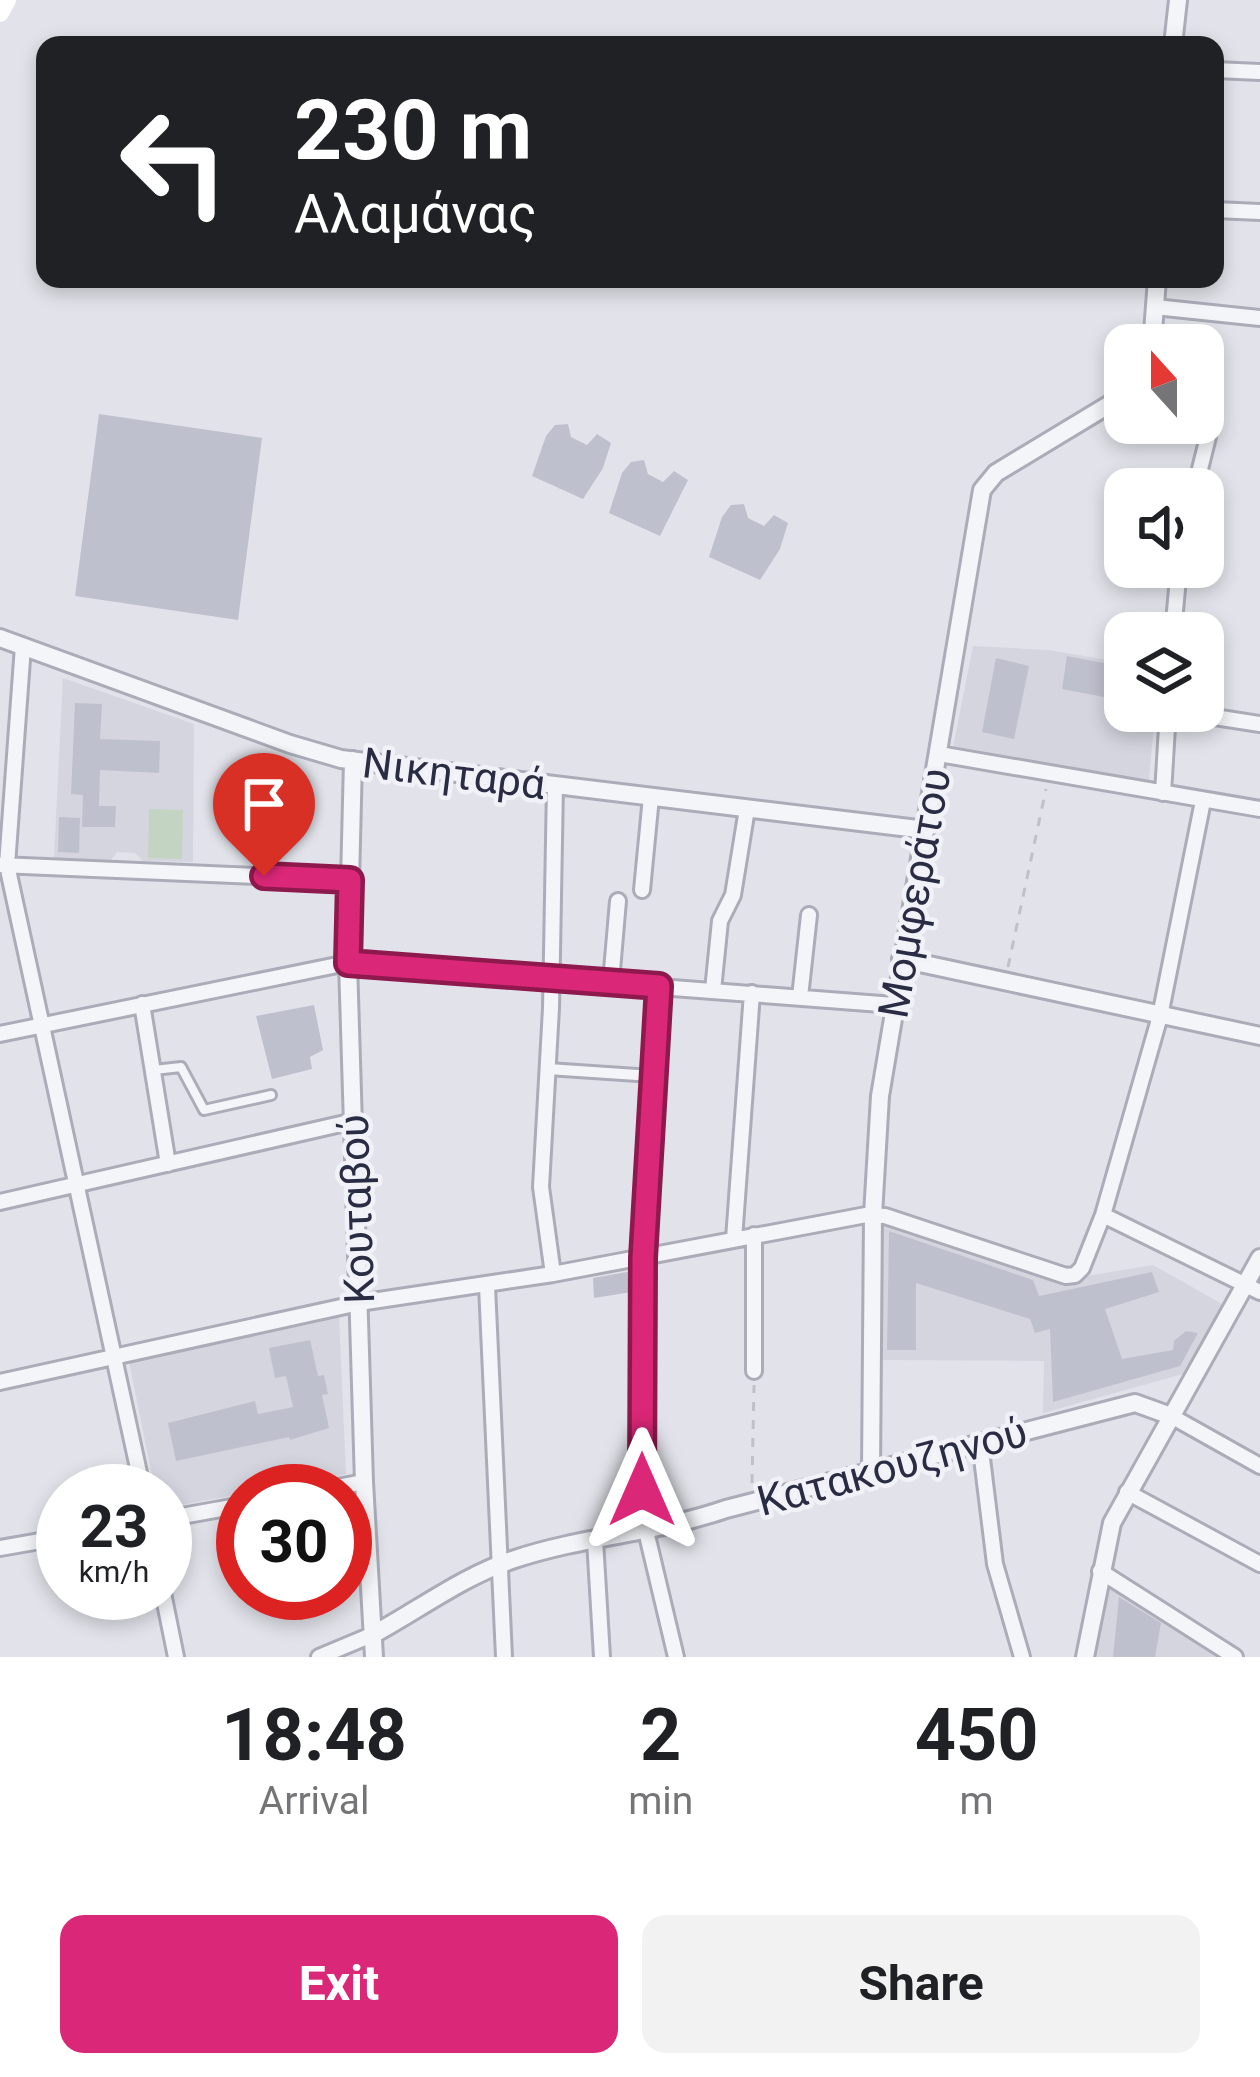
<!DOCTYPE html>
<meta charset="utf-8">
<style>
body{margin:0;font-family:Roboto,sans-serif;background:#f2f2f2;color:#202124;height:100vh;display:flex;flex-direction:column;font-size:45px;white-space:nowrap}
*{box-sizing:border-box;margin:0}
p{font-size:39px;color:#757577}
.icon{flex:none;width:66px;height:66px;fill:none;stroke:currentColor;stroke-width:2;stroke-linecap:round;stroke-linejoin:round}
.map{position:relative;height:1657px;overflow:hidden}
.panel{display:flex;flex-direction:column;background:#fff;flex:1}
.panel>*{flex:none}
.top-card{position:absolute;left:36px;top:36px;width:1188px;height:252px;border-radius:24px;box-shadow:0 6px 18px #0003;background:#202124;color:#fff;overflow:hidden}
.needle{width:78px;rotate:339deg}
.buttons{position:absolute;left:1104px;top:324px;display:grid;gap:24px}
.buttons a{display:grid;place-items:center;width:120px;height:120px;border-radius:24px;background:#fff;box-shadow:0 6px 18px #0003;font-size:60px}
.speed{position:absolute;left:36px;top:1464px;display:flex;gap:24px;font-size:60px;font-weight:700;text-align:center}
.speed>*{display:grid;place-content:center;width:156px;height:156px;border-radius:50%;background:#fff;box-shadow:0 6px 18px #0003;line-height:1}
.speed small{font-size:30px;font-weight:400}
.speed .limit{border:18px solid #d22;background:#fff;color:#111}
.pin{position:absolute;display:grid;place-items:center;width:102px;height:102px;color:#fff;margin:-123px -51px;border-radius:50% 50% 50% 0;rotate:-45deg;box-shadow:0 0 12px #0007}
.pin .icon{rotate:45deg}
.me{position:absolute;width:132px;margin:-66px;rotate:0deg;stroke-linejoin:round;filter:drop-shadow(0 0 9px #0008)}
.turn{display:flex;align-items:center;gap:42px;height:252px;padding:0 60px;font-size:54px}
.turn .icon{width:156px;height:156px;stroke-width:2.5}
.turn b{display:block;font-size:84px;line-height:102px}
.eta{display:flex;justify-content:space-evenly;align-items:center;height:204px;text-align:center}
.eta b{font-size:72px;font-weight:700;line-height:84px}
.cta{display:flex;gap:24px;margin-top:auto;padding:24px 60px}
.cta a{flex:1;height:138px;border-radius:24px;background:#db2777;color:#fff;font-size:48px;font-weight:700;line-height:138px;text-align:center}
.cta a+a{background:#f2f2f2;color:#202124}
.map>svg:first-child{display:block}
</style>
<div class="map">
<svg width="1260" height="1657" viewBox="0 0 1260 1657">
<rect width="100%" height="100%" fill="#e2e3ea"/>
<path fill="#d4d5df" d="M973,646L1049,650L1125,663V711H1155L1149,780L953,747Z
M63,678L194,724L193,862L143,861L135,853L117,852L111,860L54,858Z
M881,1222L1056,1281L1153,1265L1224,1305L1183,1374L1043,1413L1044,1361L881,1360Z
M339,1315L346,1474L165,1508V1491H155L129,1362Z
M1106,1585L1224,1657H1094Z"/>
<path fill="#c3d4c3" d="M149,809L183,810L182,859L148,858Z"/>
<path fill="#bfc0cd" d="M99,414L262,438L238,620L75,596Z
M568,424L571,437L587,445L597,434L611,443L603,468L583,499L532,476L546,436L555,425Z
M644,460L648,474L663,482L674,471L688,480L660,536L609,513L622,473L631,462Z
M744,504L748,518L764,526L774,515L788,523L780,549L760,580L709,557L722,517L731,505Z
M1067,656L1125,667V701L1062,689Z
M996,658L1029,666L1014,739L982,732Z
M75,703L102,704L100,739L160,741L159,773L100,770L99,806H116L115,827H82L83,795L71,794Z
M59,817L80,818L79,853L58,852Z
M314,1005L323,1050L310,1057L312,1069L272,1079L256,1016Z
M889,1231L1033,1280L1039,1296L1152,1272L1159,1292L1105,1309L1122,1359L1173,1350L1174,1341L1186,1331L1198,1333L1180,1366L1053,1402L1050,1329L1035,1333L1030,1319L916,1283V1350H887Z
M632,1271V1292L594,1298L593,1278Z
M310,1340L318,1376L324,1375L328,1394L322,1395L329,1428L290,1440L289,1437L176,1461L168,1423L255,1401L258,1414L293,1407L286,1376L275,1378L269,1348Z
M1119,1597L1161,1623L1155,1657H1113Z"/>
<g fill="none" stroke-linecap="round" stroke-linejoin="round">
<defs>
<path id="service" d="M154,1070L181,1067L204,1110L271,1095"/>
<path id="pedestrian" d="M548,1069L652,1076"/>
<path id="minor" d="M1215,70L1260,72
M1215,210L1260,212
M1155,307L1260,318
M1172,423L1203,430L1208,437L1195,489
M1173,633L1179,567
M23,646L7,865L143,1491
M1176,711L1260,724
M939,754L1260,809
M1163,793L1168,711
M0,865L350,880
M642,890L651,797
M611,982L618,901
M659,985L643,1258L642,1490L646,1531L676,1657
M713,990L720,921L733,895L747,809
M800,997L809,915
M142,1004L168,1164
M0,1034L347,963L894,1005
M0,1202L354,1121
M1103,1215L1260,1292
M734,1239L752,993
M553,1274L541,1187L551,1008L555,785
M487,1286L504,1657
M754,1371V1235
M0,1382L359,1303L553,1274L866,1215L885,1216L1066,1276L1075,1275L1082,1268L1103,1215L1160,1016L1203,801
M1171,1416L1260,1466
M980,1442L995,1564L1022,1657
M317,1491L364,1482
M1127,1492L1260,1564
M165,1519L243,1505
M595,1540L602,1657
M0,1548L63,1537
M1100,1571L1235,1657
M163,1593L176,1657
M319,1657L374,1634"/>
<path id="tertiary" d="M1173,45L1178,0
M1152,345L1157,279
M0,638L290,744L341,759L926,830
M353,760L348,963L364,1482L374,1657
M901,959L1260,1036
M871,1472L873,1215L880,1096L982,490L996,473L1125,395
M374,1634C420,1609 465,1575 515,1559C584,1536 657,1533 726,1509L1135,1403L1171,1416
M1085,1657L1112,1523L1260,1258"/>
</defs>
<use href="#service" stroke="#aaacb8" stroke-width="14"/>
<use href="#pedestrian" stroke="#aaacb8" stroke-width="16"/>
<use href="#minor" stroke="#aaacb8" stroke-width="20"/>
<use href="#tertiary" stroke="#aaacb8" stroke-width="22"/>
<path stroke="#bfc1c9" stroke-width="3" stroke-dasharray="9 9" stroke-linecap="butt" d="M1008,967L1046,789
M752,1483L754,1385"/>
<use href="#service" stroke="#f4f5f8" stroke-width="8"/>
<use href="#pedestrian" stroke="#f4f5f8" stroke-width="10"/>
<use href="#minor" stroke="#f4f5f8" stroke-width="14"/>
<use href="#tertiary" stroke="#f4f5f8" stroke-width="16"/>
<path stroke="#fff" stroke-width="18" d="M0,13L7,0"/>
</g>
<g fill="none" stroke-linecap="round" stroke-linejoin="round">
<defs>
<path id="route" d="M264,876L350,880L348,963L659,986L643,1258L642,1490"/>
</defs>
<use href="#route" stroke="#8e194d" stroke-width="30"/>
<use href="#route" stroke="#db2777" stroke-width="21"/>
</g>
<g text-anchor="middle" stroke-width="9" stroke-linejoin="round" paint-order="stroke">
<g font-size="42" fill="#292c43" stroke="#f1f2f8">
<text transform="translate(454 773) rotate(7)" y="15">Νικηταρά</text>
<text transform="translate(914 893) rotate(-80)" y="15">Μομφεράτου</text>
<text transform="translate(356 1209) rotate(-92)" y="15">Κουταβού</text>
<text transform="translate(892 1466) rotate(-15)" y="15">Κατακουζηνού</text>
</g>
</g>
</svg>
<div class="buttons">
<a><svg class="needle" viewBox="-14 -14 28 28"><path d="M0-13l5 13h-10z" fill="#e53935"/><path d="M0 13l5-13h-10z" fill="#757577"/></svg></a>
<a><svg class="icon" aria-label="sound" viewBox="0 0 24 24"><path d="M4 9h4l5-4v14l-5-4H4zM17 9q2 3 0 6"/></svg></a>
<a><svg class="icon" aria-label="layers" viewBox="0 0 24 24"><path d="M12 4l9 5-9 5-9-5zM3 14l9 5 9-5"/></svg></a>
</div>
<div class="speed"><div>23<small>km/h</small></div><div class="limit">30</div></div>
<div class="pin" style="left:264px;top:876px;background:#d93025"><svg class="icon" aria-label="arrive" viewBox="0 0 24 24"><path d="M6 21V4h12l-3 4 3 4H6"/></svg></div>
<svg class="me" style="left:642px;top:1490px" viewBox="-20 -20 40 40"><path d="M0-17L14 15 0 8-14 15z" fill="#db2777" stroke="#fff" stroke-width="4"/></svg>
<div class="top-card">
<div class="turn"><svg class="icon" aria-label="left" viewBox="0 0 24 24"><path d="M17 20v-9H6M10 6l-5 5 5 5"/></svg><div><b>230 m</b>Αλαμάνας</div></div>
</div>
</div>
<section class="panel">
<div class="eta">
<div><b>18:48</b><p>Arrival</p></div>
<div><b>2</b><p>min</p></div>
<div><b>450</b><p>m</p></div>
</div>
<div class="cta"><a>Exit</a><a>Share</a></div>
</section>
